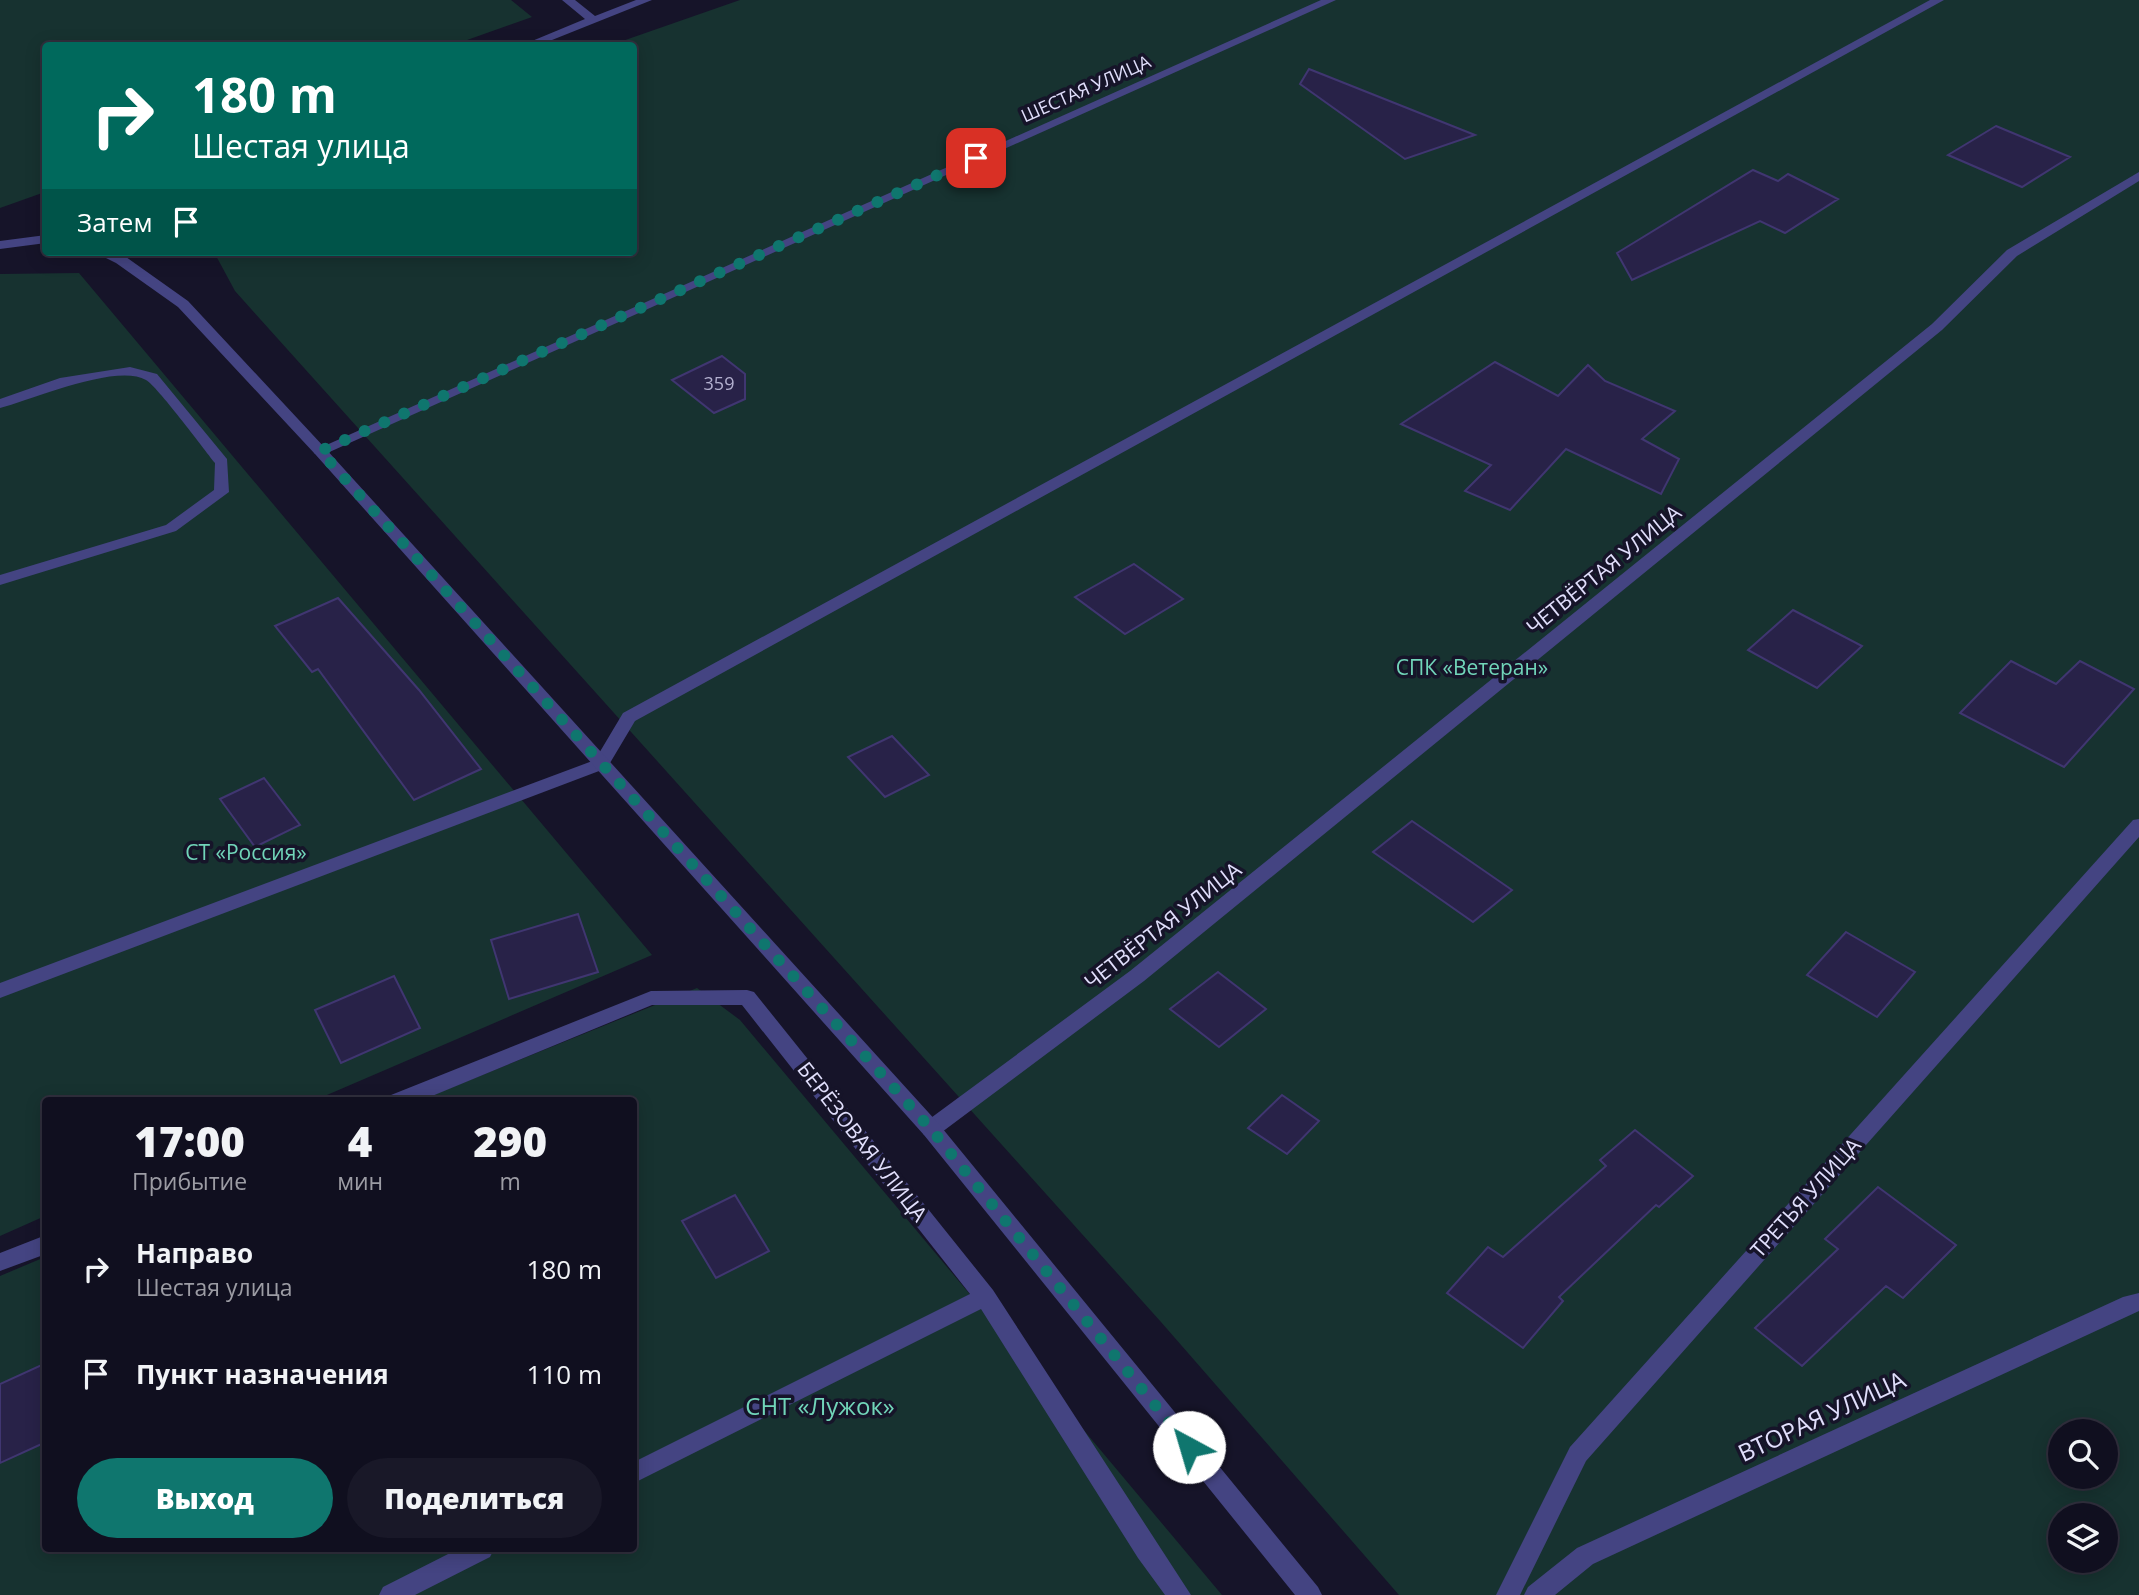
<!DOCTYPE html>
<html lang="ru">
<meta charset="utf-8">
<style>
body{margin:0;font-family:"Open Sans",sans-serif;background:#191828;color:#f1f3f6;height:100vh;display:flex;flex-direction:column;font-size:26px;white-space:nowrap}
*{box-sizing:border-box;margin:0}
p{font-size:23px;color:#9c9ca4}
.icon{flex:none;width:38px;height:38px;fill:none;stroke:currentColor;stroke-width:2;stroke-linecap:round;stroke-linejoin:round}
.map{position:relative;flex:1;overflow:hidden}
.sheet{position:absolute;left:42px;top:1097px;width:595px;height:455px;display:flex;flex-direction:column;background:#100f1f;border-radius:7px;box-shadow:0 4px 18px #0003,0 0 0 2px #302f3d}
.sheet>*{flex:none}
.hud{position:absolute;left:42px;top:42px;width:595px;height:214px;border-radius:7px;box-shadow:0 4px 18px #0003,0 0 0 2px #302f3d;background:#00695c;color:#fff;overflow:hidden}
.buttons{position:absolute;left:2048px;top:1419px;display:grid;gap:14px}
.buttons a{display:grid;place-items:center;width:70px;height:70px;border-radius:50%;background:#100f1f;box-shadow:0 4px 18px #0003,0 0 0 2px #302f3d;font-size:35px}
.pin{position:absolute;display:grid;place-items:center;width:60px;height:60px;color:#fff;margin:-30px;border-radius:14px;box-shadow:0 4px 10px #0006}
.me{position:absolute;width:77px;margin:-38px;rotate:321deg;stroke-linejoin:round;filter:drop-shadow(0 0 5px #0008)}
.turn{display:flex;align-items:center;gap:24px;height:147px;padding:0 35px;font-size:32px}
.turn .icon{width:91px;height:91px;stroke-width:2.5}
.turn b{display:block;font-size:49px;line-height:60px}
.then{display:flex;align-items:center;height:66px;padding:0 35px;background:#0003;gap:14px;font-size:26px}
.eta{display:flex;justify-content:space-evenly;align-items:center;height:119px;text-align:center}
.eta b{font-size:42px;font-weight:800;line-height:49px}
.action{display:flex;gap:14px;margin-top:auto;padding:14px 35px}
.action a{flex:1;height:80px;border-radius:42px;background:#0f766e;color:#fff;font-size:28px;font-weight:800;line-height:80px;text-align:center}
.action a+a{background:#191828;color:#f1f3f6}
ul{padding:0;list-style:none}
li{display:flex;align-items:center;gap:21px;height:105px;padding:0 35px}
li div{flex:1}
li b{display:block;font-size:26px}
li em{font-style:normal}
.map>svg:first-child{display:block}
</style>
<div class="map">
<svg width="2139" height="1595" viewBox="0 0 2139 1595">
<rect width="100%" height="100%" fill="#161429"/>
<path fill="#173230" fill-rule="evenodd" d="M0,0H511L532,17L453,45L46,46L45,192L0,208Z
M740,0H2139V1595H1399L1161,1322L235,291L214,252H634V46L611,45ZM2060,1432H2105V1477H2060ZM2060,1516H2105V1561H2060Z
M79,273L652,955L313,1101H46L45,1216L0,1236V274Z
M697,988L740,1020L1222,1595H0V1276L45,1257L46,1549H634V1101H418Z"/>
<path fill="#282248" stroke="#403671" stroke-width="2" d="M1309,69L1475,135L1405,159L1300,84Z
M1996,126L2070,157L2022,187L1948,155Z
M1753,170L1778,181L1788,174L1838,199L1785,233L1760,221L1632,280L1617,253Z
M722,356L745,374V399L714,413L672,380Z
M1495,362L1558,396L1588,365L1605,381L1675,411L1642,439L1679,459L1661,494L1566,449L1510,510L1465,491L1491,465L1401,424Z
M1134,564L1183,599L1125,634L1075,597Z
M338,598L419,690L481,769L414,800L318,669L312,672L275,626Z
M1793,610L1862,646L1817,688L1748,650Z
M2011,661L2056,684L2080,661L2134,689L2064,767L1960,713Z
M892,736L929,775L885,797L848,757Z
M264,778L300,825L255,847L220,799Z
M1412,821L1512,890L1473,922L1373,852Z
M578,914L598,972L509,999L491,940Z
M1846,932L1915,972L1877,1017L1807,975Z
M1218,972L1266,1009L1219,1047L1170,1009Z
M394,976L420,1028L341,1063L315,1010Z
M1282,1095L1319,1121L1287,1154L1248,1128Z
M1635,1130L1693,1176L1659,1207L1656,1205L1559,1297L1563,1301L1523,1348L1447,1293L1488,1247L1503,1257L1606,1166L1600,1160Z
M1878,1187L1956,1245L1903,1298L1886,1286L1802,1366L1755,1328L1838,1249L1825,1239Z
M735,1195L769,1251L716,1278L682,1221Z
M46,1363V1442L0,1463V1384Z"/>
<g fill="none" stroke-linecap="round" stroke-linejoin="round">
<path fill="#444482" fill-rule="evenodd" d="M1321,0H1336L325,454H315L313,451Z
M1930,0H1944L635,721L607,768L0,998V983L595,760L623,713Z
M2139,172V181L2017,256L1942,330L1144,981L938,1135L931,1137L924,1135L921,1129L924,1123L1130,971L1932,324L2007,250Z
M130,367L157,374L227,459L229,492L176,531L0,585V575L166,525L214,490L215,463C203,448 157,386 146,380C116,363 32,400 0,408V399L60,378Z
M2139,819V837L1586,1461L1520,1595H1496L1570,1447L2133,820Z
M747,990L754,992L993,1290L1191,1595H1165L1138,1558L981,1309L634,1483V1462L970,1294L742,1005H652L420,1101H388L391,1095L651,991Z
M46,1235V1254L0,1271V1253Z
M2139,1293V1311L1593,1564L1555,1595H1524L1528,1587L1577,1548L2123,1297Z
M458,1549H494L490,1557L415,1595H379L383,1587Z"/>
<path fill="#444482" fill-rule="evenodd" d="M562,0H575L595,16L636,0H652L537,46H520L585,19Z
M46,235V243L0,249V241Z
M94,252H113L126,257L188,301L325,448L938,1123L1318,1587L1322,1595H1295L924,1135L315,454L178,307L116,263Z"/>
</g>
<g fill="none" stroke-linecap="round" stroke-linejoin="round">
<path stroke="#0f766e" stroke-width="12" stroke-dasharray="0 21.6" d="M976,158L320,451L931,1129L1189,1447"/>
</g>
<g text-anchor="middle" stroke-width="7" stroke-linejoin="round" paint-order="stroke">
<g font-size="18" fill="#e1dffc" stroke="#161429">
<text transform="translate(1086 89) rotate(-24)" y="6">ШЕСТАЯ УЛИЦА</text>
</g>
<g font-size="18" fill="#b3b0cf">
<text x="719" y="390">359</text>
</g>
<g font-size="21" fill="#e1dffc" stroke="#161429">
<text transform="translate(1604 570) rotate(-39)" y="7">ЧЕТВЁРТАЯ УЛИЦА</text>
<text transform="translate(1163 926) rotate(-38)" y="7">ЧЕТВЁРТАЯ УЛИЦА</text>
<text transform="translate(862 1142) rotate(52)" y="7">БЕРЁЗОВАЯ УЛИЦА</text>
<text transform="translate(1806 1198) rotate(-48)" y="7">ТРЕТЬЯ УЛИЦА</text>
</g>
<g font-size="21" fill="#71d5b9" stroke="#161429">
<text x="1472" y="675">СПК «Ветеран»</text>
<text x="246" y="860">СТ «Россия»</text>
</g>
<g font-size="24" fill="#71d5b9" stroke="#161429">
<text x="820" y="1415">СНТ «Лужок»</text>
</g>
<g font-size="24" fill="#e1dffc" stroke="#161429">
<text transform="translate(1822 1417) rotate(-25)" y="8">ВТОРАЯ УЛИЦА</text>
</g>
</g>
</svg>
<div class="buttons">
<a><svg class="icon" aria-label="search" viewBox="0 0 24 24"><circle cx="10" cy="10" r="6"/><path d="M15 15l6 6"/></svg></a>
<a><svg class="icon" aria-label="layers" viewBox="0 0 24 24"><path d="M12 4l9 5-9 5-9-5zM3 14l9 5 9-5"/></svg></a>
</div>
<div class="pin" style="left:976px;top:158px;background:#d93025"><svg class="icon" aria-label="arrive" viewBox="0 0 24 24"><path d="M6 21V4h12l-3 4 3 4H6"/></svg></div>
<svg class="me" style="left:1189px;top:1447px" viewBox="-20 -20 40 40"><circle r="19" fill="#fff"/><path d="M0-13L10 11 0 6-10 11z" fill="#0f766e"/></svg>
<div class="hud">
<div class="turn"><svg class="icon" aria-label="right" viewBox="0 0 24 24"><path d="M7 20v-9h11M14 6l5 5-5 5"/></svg><div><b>180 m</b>Шестая улица</div></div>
<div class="then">Затем<svg class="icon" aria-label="arrive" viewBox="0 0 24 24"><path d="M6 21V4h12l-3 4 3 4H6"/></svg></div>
</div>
<section class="sheet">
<div class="eta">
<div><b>17:00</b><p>Прибытие</p></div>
<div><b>4</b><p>мин</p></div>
<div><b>290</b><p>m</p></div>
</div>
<ul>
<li><svg class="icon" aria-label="right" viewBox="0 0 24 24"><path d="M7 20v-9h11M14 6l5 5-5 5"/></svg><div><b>Направо</b><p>Шестая улица</p></div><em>180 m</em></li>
<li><svg class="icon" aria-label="arrive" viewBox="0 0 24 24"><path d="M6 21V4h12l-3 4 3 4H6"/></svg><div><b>Пункт назначения</b></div><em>110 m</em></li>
</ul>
<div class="action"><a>Выход</a><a>Поделиться</a></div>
</section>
</div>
